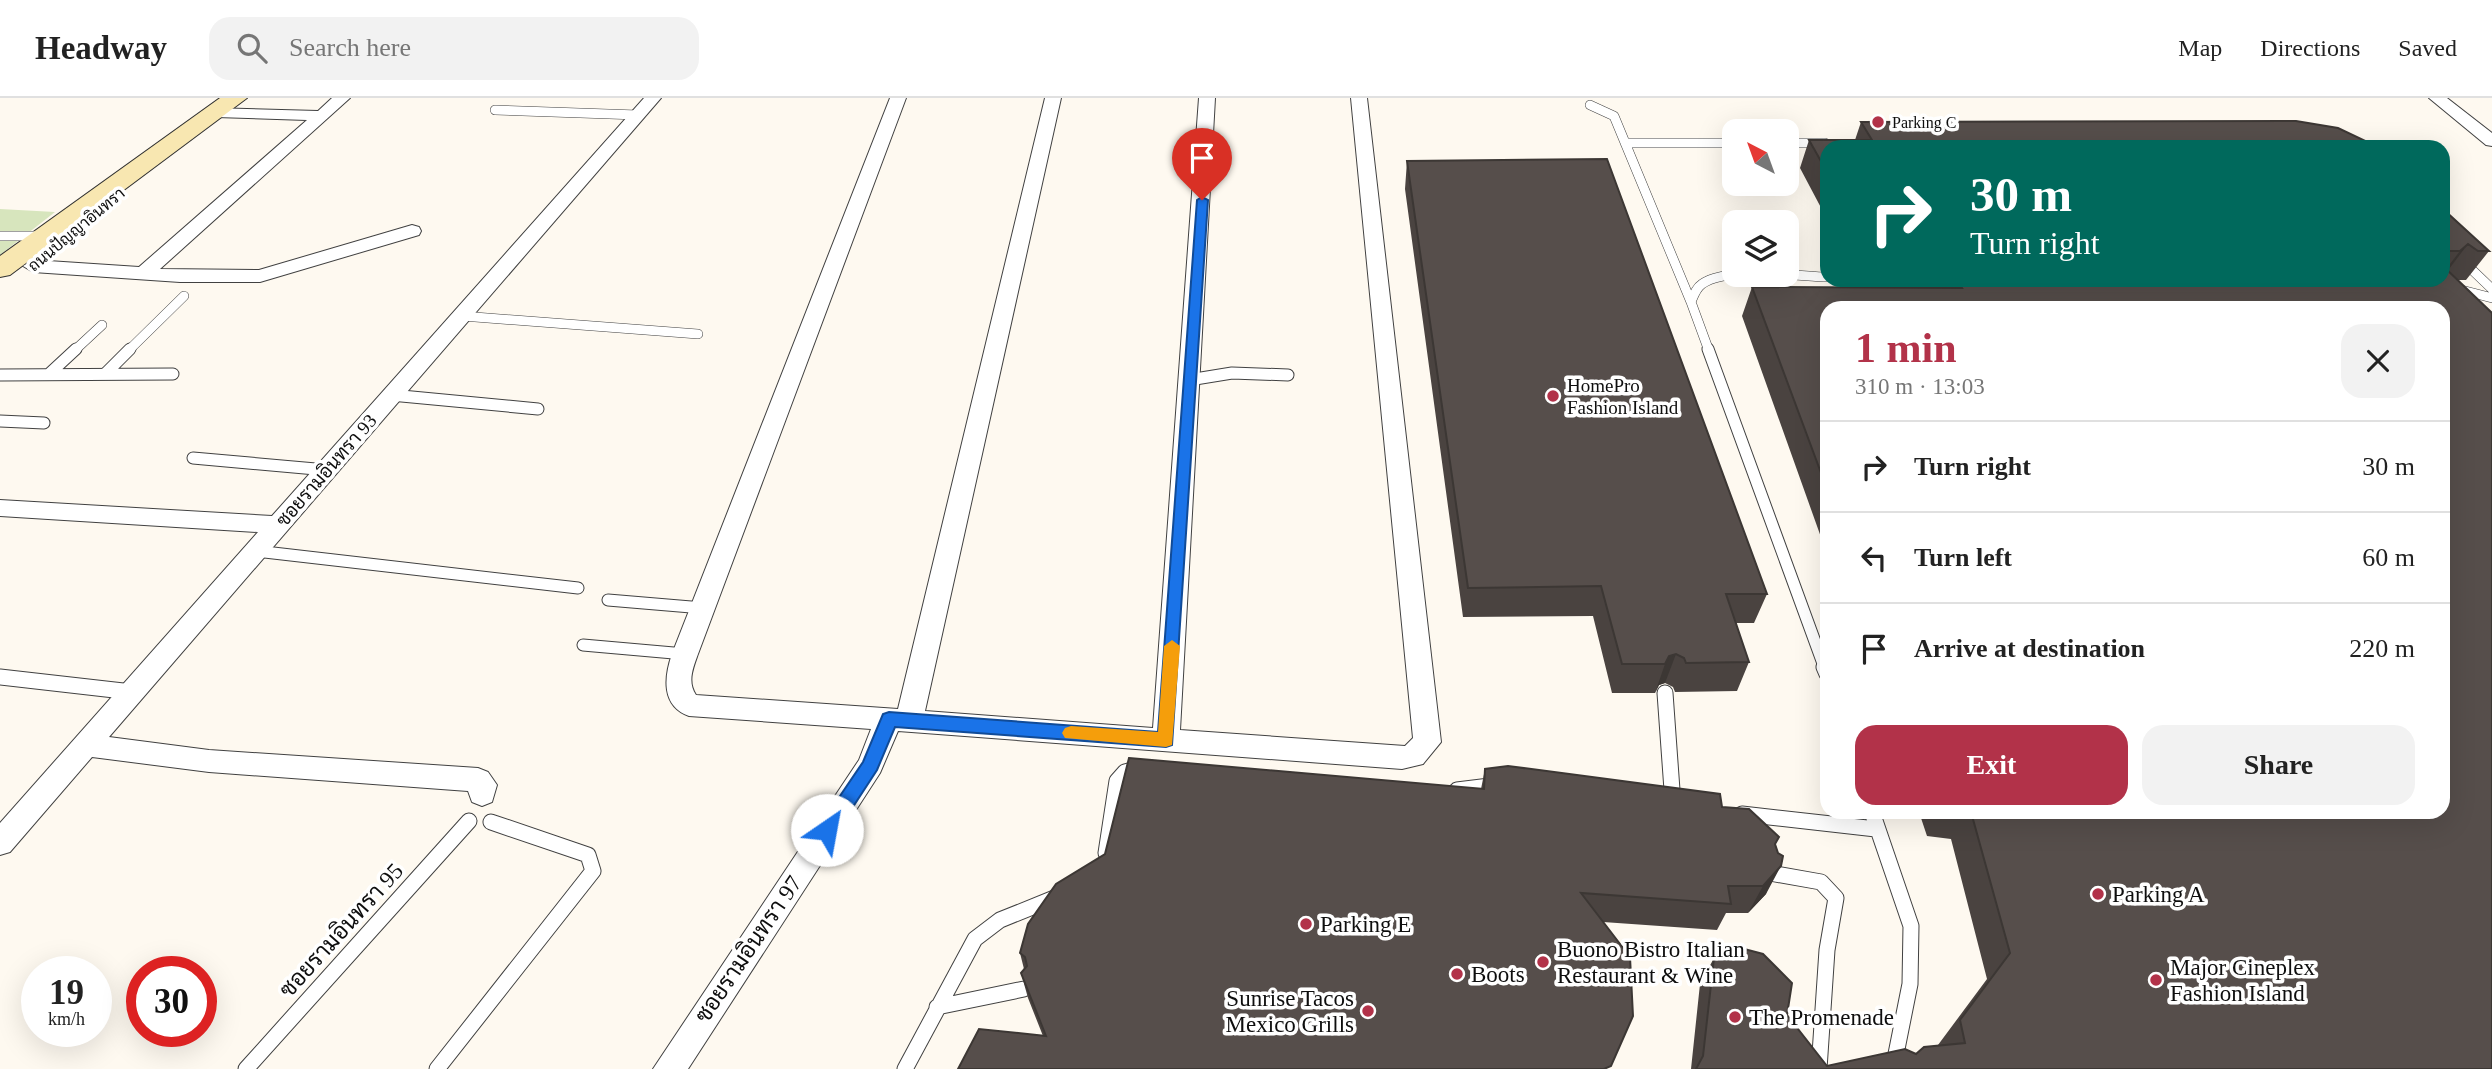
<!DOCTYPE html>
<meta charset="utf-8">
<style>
body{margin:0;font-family:"Times New Roman",Sarabun,serif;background:#f2f2f2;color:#222;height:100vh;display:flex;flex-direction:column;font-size:26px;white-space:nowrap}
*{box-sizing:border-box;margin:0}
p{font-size:23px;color:#767676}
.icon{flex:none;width:38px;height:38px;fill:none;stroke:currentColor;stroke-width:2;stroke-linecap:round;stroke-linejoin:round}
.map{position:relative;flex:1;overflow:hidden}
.side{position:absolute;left:1820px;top:203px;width:630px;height:518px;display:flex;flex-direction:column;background:#fff;border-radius:21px;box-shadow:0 7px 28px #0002}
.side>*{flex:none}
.banner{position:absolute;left:1820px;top:42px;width:630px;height:147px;border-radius:21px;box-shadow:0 7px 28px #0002;background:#00695c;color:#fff;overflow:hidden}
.needle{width:46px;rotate:319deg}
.tools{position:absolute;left:1722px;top:21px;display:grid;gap:14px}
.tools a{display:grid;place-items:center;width:77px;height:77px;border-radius:14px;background:#fff;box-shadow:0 7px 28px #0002;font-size:35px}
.speed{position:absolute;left:21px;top:858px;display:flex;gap:14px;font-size:35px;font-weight:700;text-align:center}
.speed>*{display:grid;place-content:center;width:91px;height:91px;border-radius:50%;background:#fff;box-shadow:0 7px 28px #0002;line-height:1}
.speed small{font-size:18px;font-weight:400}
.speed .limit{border:10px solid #d22;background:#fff;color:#111}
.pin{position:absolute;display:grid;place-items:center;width:60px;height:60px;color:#fff;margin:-72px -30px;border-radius:50% 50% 50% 0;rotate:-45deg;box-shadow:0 0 7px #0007}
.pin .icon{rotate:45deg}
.me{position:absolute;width:77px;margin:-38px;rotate:33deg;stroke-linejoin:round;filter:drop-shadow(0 0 5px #0008)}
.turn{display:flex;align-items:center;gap:24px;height:147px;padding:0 35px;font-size:32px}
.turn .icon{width:91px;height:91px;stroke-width:2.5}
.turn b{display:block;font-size:49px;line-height:60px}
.round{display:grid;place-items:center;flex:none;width:74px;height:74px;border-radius:21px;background:#f2f2f2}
.summary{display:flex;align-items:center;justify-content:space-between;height:119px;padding:0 35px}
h1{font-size:42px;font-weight:700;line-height:52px;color:#b23249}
.primary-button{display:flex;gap:14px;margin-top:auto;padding:14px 35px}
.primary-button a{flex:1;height:80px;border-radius:21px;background:#b23249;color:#fff;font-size:28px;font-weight:700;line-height:80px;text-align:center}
.primary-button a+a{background:#f2f2f2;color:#222}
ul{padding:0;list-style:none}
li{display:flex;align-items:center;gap:21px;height:91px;padding:0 35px;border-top:2px solid #e0e0e0}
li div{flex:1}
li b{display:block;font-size:26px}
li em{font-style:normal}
header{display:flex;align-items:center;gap:42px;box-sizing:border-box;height:98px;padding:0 35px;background:#fff;border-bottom:2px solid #e0e0e0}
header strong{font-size:33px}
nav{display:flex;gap:38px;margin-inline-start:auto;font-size:24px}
.search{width:490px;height:63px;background:#f2f2f2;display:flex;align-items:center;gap:18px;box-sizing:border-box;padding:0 24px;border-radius:21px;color:#767676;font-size:26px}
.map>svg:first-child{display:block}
</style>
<header>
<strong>Headway</strong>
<div class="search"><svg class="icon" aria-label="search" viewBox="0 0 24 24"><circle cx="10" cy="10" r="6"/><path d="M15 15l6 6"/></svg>Search here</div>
<nav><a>Map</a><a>Directions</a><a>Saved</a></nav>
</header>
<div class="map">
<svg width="2492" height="971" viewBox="0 0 2492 971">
<rect width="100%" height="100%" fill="#fef9f0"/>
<path fill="#d7e5bd" d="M0,111L55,114L0,157Z"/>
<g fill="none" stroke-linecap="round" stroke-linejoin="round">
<defs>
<path id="service-far2" d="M1590,7L1614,18L1691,204
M495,12L638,17
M1625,45H1734
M1787,45H1825
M0,138H43
M2443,144L2492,191
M1910,182L1926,210
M2454,190L2492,200
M462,218L698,236
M74,253L102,227
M128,253L184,198
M1709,253L1691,204C1694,197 1696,190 1702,186C1727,168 1797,178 1827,179"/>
<path id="service-far1" d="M1708,251L1825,571
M49,276L76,251
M105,276L130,251
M0,277L173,276
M1189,282L1232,275L1288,277
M391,297L538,311
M0,323L44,325
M193,360L327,372
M256,453L578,490
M608,502L703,510
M583,547L685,556"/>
<path id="service" d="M1824,569L1827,576
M0,579L132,594
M1665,595L1673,706
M1457,692L1498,687
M1872,714L1911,828L1910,886L1893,971
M1742,716L1876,731
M1106,755L1117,683L1125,674L1140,670
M1770,775L1821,784L1836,800L1827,852L1819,971
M937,909L1024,891
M246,971L469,723
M437,971L593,773L588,757L491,724
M905,971L975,841L1000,822L1057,799"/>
<path id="minor" d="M332,0H350L160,171L259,172L412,127L419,129L421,133L419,137L260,184H180L33,174L23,168L33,162L139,169L307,22L216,19L210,18V10L318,13Z
M644,0H661L109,639L209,652L478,670L488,674L497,687L492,704L482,708L472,704L468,693L209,674L92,659L10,754L0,757V725L258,434L0,418V402L272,418Z
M890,0H906L698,556C693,570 687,584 696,597L898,611L1045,0H1061L925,613L1153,630L1199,0H1215L1180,632L1405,648L1413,640L1351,0H1367L1441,644L1423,666L1402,671L898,633L880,675L688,971H653L859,662L871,631L689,618C661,608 664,579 672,556Z
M2429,0H2447L2492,35V48L2486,47Z"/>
<path id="secondary" d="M220,0H247L10,177L0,179V158Z"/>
</defs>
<use href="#service-far2" stroke="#414141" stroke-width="10"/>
<use href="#service-far1" stroke="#414141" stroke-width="13"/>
<use href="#service" stroke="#414141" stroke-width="17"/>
<use href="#minor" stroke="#414141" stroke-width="2"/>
<use href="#secondary" stroke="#303030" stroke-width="2"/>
<use href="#service-far2" stroke="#fff" stroke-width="9"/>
<use href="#service-far1" stroke="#fff" stroke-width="11"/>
<use href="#service" stroke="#fff" stroke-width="15"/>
<use href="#minor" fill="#fff" fill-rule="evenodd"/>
<use href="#secondary" fill="#f8e7b1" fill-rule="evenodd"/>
</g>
<path fill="#4a4340" d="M1861,24L2377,49H1827V121L1800,70L1809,42H1855Z
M1407,63L1767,496L1754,525H1736L1749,564L1737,593L1675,594L1673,589L1665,585L1659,587L1655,595H1612L1593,518L1463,519L1405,91Z
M2443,111L2489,153L2466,182H2458L2492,971H1691L1700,886L1714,860L1787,917L1827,968L1916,956L1938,947L1987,881L1951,741L1927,738L1919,714H2443L1827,210V456L1742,218L1752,189L1931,190L1927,182H2443Z
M1485,671L1722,709L1779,739L1775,747L1766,796L1748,815H1726L1717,832L1603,824L1633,918L1043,938L1028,900L1021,875L1024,871L1020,855L1481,691Z"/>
<path fill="#3c3734" d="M2468,146L2446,175H2443L2460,153Z
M1676,556L1665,585L1659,587L1655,595L1665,566L1669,558Z
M1781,768L1766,796L1748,815L1763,788Z"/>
<path fill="#564e4b" stroke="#3c3734" stroke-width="2" d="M2296,23L2338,30L2374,47L2377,49H1827V74L1809,42H1872L1861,24Z
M1607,61L1767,496H1726L1749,564L1686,565L1684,560L1676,556L1669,558L1665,566H1622L1601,488L1468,490L1407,63Z
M2443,111L2489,153H2478L2468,146L2460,153H2443Z
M2443,168L2492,215V971H1696L1703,958L1714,860L1737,849L1763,856L1792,885L1787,917L1827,968L1905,951L1916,956L1924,949L1965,945L1960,922L2010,855L1971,714H2443V210H1827V391L1752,189L1962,190L1957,182H2443Z
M1129,660L1484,691L1485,671L1508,668L1720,696L1722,709L1749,711L1779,739L1775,746L1778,755L1783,758L1781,768L1763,788H1728L1731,806L1581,795L1630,859L1633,918L1611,968L1604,971H958L979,931L1046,938L1021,875L1027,868L1025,859L1020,855L1028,826L1056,786L1105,756Z"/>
<path fill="#1a73e8" stroke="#114b97" stroke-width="2" d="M1202,99L1208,102L1172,647L1166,649L895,629L877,672L834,738H821L818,732L821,726L863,664L883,616L889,614L1158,634L1197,102Z"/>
<path fill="#f59e0b" d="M1172,542L1180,548L1172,647L1166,649L1065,640L1062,635L1065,630L1071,628L1158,634L1164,548Z"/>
<g fill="#b23249" stroke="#fff" stroke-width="2.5">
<circle cx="1878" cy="24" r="7"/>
<circle cx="1553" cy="298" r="7"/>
<circle cx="2098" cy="796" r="7"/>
<circle cx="1306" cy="826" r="7"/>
<circle cx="1543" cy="864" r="7"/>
<circle cx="1457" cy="876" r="7"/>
<circle cx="2156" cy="882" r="7"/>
<circle cx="1368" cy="913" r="7"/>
<circle cx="1735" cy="919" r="7"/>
</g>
<g text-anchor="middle" stroke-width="7" stroke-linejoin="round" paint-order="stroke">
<g font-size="16" fill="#0e0e0e" stroke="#fff" text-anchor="start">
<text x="1892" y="30">Parking C</text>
</g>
<g font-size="16" fill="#0e0e0e" stroke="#fff">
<text transform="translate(76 131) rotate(-40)" y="6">ถนนปัญญาอินทรา</text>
</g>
<g font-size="19" fill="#0e0e0e" stroke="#fff" text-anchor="start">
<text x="1567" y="294">HomePro<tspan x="1567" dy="22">Fashion Island</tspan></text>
</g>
<g font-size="19" fill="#0e0e0e" stroke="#fff">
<text transform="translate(326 372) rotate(-49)" y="7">ซอยรามอินทรา 93</text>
</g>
<g font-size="23" fill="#0e0e0e" stroke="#fff" text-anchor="start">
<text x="2112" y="804">Parking A</text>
<text x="1320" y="834">Parking E</text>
<text x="1557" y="859">Buono Bistro Italian<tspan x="1557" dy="26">Restaurant &amp; Wine</tspan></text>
<text x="2170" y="877">Major Cineplex<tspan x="2170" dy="26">Fashion Island</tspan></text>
<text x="1471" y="884">Boots</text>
<text x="1354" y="908" text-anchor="end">Sunrise Tacos<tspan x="1354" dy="26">Mexico Grills</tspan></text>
<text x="1749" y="927">The Promenade</text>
</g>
<g font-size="23" fill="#0e0e0e" stroke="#fff">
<text transform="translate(341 832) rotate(-48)" y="8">ซอยรามอินทรา 95</text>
<text transform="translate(748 851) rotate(-56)" y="8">ซอยรามอินทรา 97</text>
</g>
</g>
</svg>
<div class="tools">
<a><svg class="needle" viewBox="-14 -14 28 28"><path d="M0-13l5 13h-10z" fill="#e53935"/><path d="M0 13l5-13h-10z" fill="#767676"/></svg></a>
<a><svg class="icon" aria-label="layers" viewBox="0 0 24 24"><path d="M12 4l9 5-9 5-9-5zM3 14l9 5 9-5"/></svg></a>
</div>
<div class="speed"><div>19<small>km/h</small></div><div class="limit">30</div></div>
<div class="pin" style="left:1202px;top:102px;background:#d93025"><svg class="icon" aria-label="arrive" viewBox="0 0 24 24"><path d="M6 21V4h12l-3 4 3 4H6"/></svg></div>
<svg class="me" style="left:827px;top:732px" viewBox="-20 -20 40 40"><circle r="19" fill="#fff"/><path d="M0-13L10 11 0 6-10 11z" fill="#1a73e8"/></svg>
<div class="banner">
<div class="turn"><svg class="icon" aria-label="right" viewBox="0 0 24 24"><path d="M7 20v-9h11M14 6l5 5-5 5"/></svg><div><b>30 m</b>Turn right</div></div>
</div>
<section class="side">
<div class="summary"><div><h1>1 min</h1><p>310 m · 13:03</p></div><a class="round"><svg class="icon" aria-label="close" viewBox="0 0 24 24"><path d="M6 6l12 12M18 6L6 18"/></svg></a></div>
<ul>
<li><svg class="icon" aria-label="right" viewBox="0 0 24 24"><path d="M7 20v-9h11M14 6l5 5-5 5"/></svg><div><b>Turn right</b></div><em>30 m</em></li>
<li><svg class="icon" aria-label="left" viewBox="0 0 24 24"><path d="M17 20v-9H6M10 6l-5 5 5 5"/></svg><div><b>Turn left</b></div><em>60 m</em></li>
<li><svg class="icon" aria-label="arrive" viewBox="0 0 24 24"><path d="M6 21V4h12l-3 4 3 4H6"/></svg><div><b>Arrive at destination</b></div><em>220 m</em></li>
</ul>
<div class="primary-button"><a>Exit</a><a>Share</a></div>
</section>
</div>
